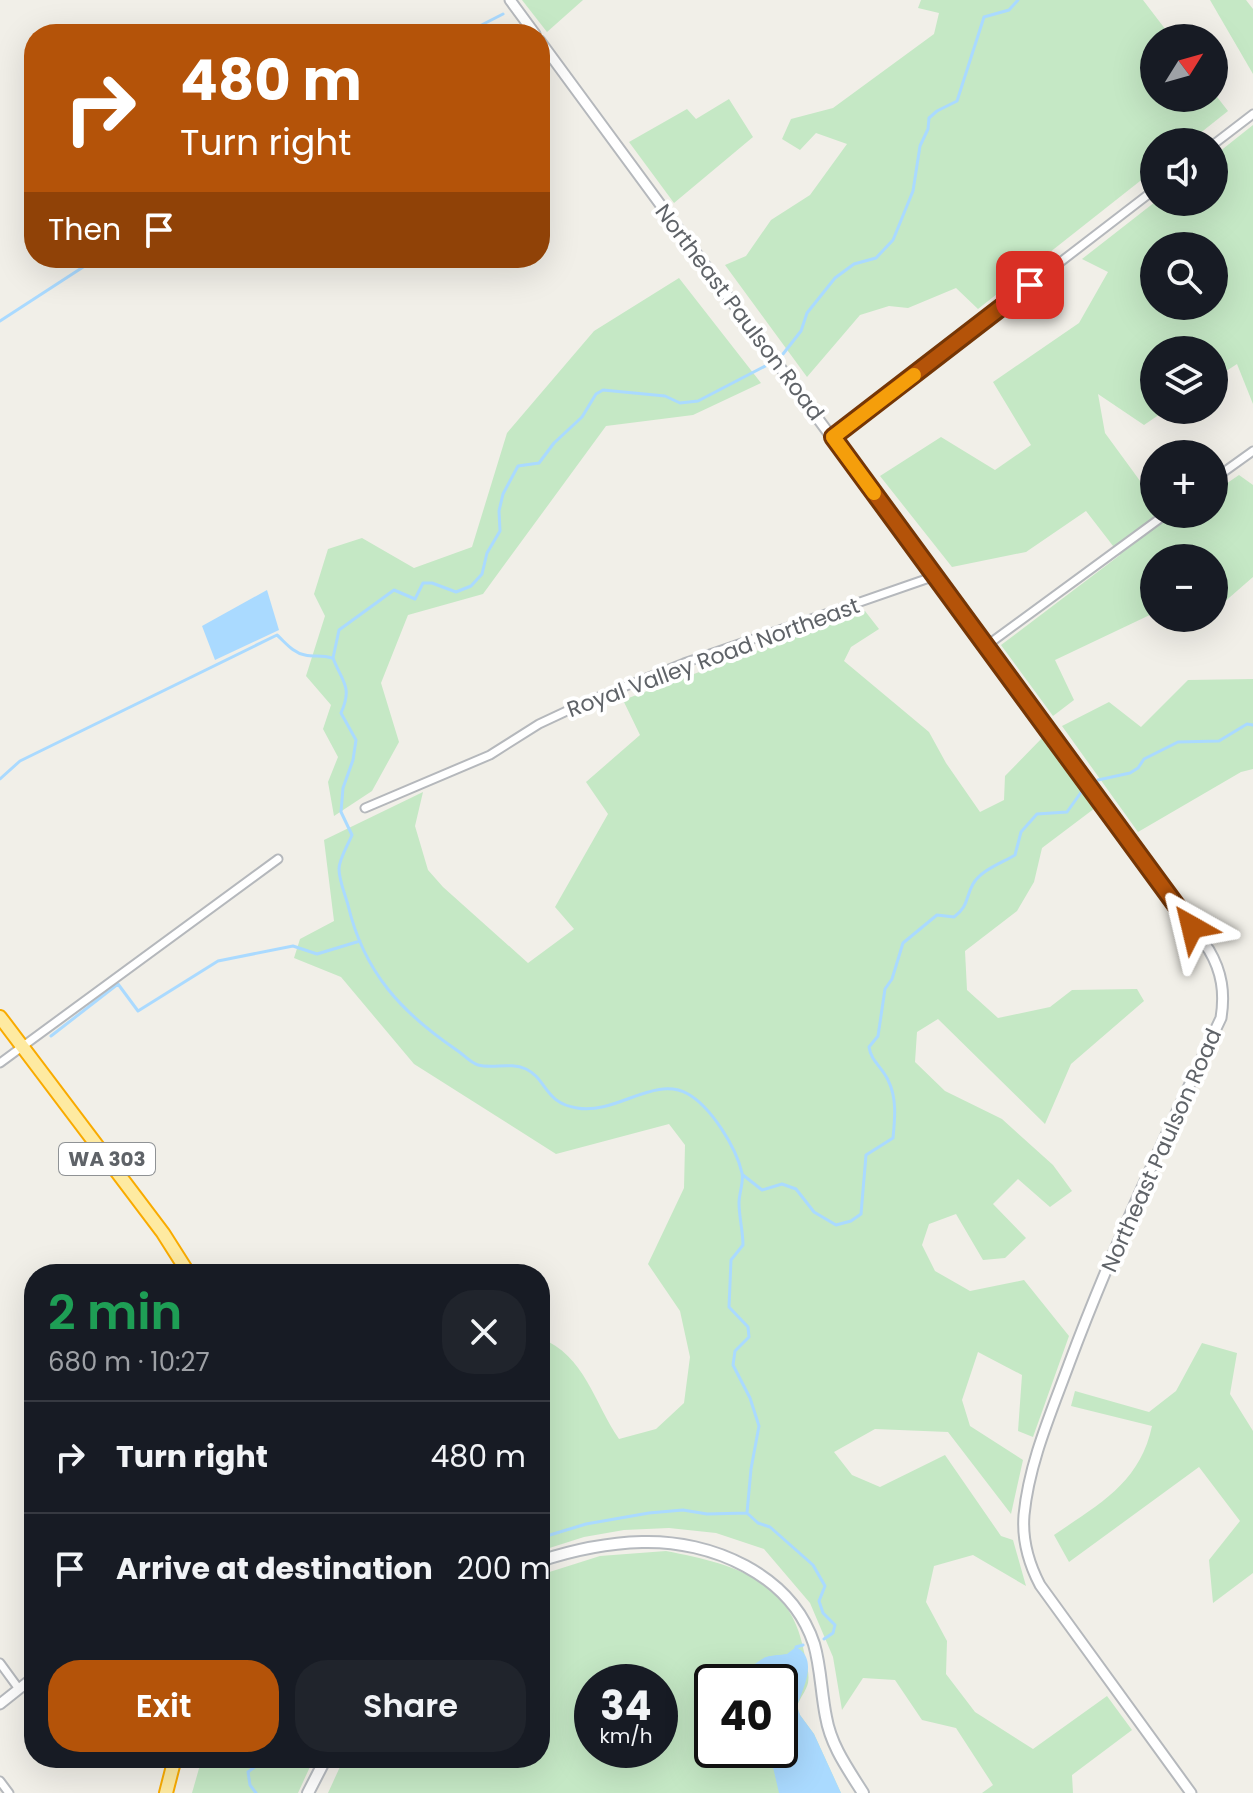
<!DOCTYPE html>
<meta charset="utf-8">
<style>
body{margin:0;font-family:Poppins,sans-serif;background:#20242c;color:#f1f3f6;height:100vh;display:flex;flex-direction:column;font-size:30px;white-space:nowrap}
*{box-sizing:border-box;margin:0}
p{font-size:26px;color:#9ea1a6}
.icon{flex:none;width:44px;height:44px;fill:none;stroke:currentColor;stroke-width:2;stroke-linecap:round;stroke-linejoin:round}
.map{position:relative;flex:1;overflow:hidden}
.drawer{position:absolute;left:24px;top:1264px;width:526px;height:504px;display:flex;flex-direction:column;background:#171b24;border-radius:32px;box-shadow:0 8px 32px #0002}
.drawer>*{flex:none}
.hud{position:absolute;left:24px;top:24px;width:526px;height:244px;border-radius:32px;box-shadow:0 8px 32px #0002;background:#b45309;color:#fff;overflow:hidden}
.needle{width:52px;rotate:53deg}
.fabs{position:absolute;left:1140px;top:24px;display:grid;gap:16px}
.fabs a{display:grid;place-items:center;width:88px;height:88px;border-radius:50%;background:#171b24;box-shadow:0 8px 32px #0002;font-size:40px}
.speed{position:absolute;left:574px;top:1664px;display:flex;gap:16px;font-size:40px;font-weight:700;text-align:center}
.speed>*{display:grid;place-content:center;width:104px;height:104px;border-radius:50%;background:#171b24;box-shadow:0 8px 32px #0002;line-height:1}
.speed small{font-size:20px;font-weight:400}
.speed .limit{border:4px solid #111;border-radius:12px;background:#fff;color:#111}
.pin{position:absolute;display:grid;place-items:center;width:68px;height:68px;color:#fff;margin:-34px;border-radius:16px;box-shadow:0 4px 12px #0006}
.me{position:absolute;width:88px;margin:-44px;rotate:323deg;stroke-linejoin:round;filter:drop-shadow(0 0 6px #0008)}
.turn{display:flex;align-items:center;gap:28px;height:168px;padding:0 24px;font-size:36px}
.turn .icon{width:104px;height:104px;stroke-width:2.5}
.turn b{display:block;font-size:56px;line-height:68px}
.then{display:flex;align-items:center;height:76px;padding:0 24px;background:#0003;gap:16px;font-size:30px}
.round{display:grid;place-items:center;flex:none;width:84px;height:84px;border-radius:32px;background:#20242c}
.head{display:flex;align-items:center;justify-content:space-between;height:136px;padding:0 24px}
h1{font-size:48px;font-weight:600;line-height:60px;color:#1e9e55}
.cta{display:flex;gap:16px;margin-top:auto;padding:16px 24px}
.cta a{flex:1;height:92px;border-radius:32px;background:#b45309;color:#fff;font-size:32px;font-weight:600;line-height:92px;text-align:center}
.cta a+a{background:#20242c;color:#f1f3f6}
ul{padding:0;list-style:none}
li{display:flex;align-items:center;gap:24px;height:112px;padding:0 24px;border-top:2px solid #363941}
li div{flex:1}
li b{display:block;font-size:30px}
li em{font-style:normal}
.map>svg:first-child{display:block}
</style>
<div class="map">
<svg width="1253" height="1793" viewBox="0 0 1253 1793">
<rect width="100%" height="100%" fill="#f1efe8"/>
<path fill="#c5e8c5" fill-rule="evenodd" d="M522,0H583L547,32Z
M921,0H1143L1172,38H1154V98H1214V93L1228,111L1189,142H1154V170L978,309L956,288L908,308L889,306L860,315L807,377L725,265L746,256L771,220L810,195L847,144L816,133L800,150L782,139L791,119L833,108L934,34L939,13L918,8Z
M1210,0H1246L1253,9V74Z
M729,99L753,137L674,203L629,142L687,109L696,119Z
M1253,125V404L1237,364L1214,379V350H1154V410H1166L1144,425L1098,394L1105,433L1154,500V514H1164L1171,523L1183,514H1214V492L1239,475L1253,485V577L1214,611V558H1154V613L1055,660L1074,700L1053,716L1001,645L1120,555L1086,511L1026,552L952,567L880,476L941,437L995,470L1031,445L993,382L1079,323L1108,272L1082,259L1155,202H1214V156ZM1154,246H1214V306H1154Z
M679,278L761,383L693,415L606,426L483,594L408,615L381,683L399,742L372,791L334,816L328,782L338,757L323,729L331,705L306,676L325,616L314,594L328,549L362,538L414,568L472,547L507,433L594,331Z
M865,611L879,629L851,647L844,661L929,732L946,763L980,812L1004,800L1005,776L1043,737L1095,808L1042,848L1034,882L1017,911L965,951L967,990L998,1018L1050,1007L1072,990L1137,989L1144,1001L1071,1064L1045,1124L938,1019L917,1032L915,1062L945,1091L1002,1119L1053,1165L1072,1191L1050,1207L1018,1179L993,1204L1026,1238L1005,1258L983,1260L956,1214L929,1224L922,1245L935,1271L970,1291L1024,1280L1069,1336L1033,1437L1018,1431L1022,1375L978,1352L962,1400L970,1426L1023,1460L1011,1514L948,1432L875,1429L834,1452L852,1475L880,1487L945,1455L1001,1536L1013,1540L1026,1586L973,1555L934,1566L926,1602L947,1641L946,1674L975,1712L1033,1749L1107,1696L1132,1730L1072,1775L1073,1793H982L993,1785L956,1728L922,1720L895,1680L863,1678L842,1710L833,1657L810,1603L764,1549L716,1533L669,1528L624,1530L584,1537L540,1551V1338C585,1355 594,1403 619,1439L656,1429L684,1403L690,1357L680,1311L648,1264L684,1188L685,1145L669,1124L556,1154L414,1064L341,977L294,958L300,939L334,921L324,840L423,792L415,826L428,870L443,887L528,963L574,929L555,907L608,814L586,782L640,735L623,700Z
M1253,679V769L1241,772L1138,832L1062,726L1109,702L1141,727L1188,680Z
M1202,1343L1237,1353L1230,1394L1253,1431V1573L1213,1603L1209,1560L1240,1521L1199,1467L1069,1562L1054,1535C1099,1504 1140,1483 1152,1426L1071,1406L1075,1391L1149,1412L1176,1391Z
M666,1551C727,1563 788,1576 803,1647C805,1658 810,1671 808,1683C806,1691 800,1698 797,1706L800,1715L814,1734L841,1793H328L344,1758H540V1575L600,1556ZM592,1682H660V1750H592ZM712,1682H780V1750H712Z
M202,1758H314L298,1793H192Z"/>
<path fill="#aadaff" d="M267,590L279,630L215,660L202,626Z
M796,1647C819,1659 803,1688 797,1706L800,1715L814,1734L841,1793H779L769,1750H780V1682H729L730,1674L739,1668H749C769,1654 763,1657 787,1654Z"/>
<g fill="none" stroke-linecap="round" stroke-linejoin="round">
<path stroke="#aadaff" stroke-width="3" d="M464,34L503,14
M0,321L97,258
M783,354L801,331L807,313L835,278L854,264L876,258L893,240L913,191L920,146L928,129L929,118L937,111L957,101L984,17L1009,10L1018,0
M0,779L20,761L277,635C285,642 293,653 305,655C314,657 322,655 332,658
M1098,780L1130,773L1138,768L1144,759L1178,742L1219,741L1247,724L1253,725
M51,1036L118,984L138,1011L218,961L293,946L317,954L360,941
M743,1175L762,1190L782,1184L796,1189L814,1212L836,1225L851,1221L861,1214L866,1155L893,1138C895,1118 897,1098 888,1080C882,1067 871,1061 869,1047L878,1036L885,989L892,979L903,943L937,915L954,917C969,906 965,898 973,884C981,870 1002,863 1015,855L1021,832L1037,814L1067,812L1082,791
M747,1513L751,1469L759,1426L750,1398L733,1365L735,1351L749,1337L748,1327L729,1307L731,1260L743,1245C743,1231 739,1217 739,1203C739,1193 744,1182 742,1173C736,1147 711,1107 688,1094C654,1075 616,1115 577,1108C544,1103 547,1079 526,1069C510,1062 493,1069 478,1065C471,1063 464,1055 458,1051C402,1013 364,973 348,905C345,894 339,880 339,869C339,859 348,845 352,835L341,812L343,788L353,760L356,740L341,713C353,686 342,682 333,658L339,630L394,590L415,599L423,583H432L456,592L471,586L482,574L487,553L500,531L499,511L503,494L518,466L539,463L554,443L582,417L596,394L603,390L665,396L680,403L698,401L771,363
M747,1513L758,1523L770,1527L813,1565L825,1586L819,1601L823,1613L835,1625L833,1633L824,1639
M540,1538L586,1524L649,1513L683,1510L707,1514L747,1513
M796,1647L803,1645
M256,1793L250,1785L248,1772L266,1758"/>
<defs>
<path id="minor" d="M1214,144L1253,114
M833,437L1154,190
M1214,479L1253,451
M986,646L1166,514
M365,808L490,755L539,724L586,702L684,663L935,576
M0,1063L278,859
M0,1663L19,1689
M0,1781L9,1793"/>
<path id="tertiary" d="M510,0L535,34
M540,41L1209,950C1222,972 1225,993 1221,1018C1167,1132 1113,1246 1069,1364C1051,1413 1029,1463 1024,1515C1022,1540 1029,1564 1040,1585L1191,1793
M0,1704L34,1677"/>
<path id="secondary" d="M540,1561C573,1550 607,1543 642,1542C711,1540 791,1574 814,1644C821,1668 821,1693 826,1717C831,1746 848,1769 863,1793
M308,1793L326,1758"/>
<path id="trunk" d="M0,1017L163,1233L189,1274
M166,1793L175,1758"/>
</defs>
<use href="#minor" stroke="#b5b8bc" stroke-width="11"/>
<use href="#tertiary" stroke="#b5b8bc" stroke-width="13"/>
<use href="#secondary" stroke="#b6babf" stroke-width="14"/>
<use href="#trunk" stroke="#f9ab00" stroke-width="16"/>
<use href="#minor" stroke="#fff" stroke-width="7"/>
<use href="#tertiary" stroke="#fff" stroke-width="9"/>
<use href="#secondary" stroke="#fff" stroke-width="10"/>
<use href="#trunk" stroke="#feeaa1" stroke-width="12"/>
</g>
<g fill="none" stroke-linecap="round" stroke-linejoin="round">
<defs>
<path id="route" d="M1030,285L833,437L1192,927"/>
</defs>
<use href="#route" stroke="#753606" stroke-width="20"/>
<use href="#route" stroke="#b45309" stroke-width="14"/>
<path stroke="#f59e0b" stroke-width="14" d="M874,493L833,437L914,375"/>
</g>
<g text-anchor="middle" stroke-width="8" stroke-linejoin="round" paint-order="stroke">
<rect fill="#fff" stroke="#8f9295" stroke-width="2" x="59" y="1143" width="96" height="32" rx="6"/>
<g font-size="20" font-weight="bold" fill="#5f6368">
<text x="107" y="1166">WA 303</text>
</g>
<g font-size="22" fill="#5f6368" stroke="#fff">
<text transform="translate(740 312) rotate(53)" y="8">Northeast Paulson Road</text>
<text transform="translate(713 657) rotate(-20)" y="8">Royal Valley Road Northeast</text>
<text transform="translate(1161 1150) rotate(-66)" y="8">Northeast Paulson Road</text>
</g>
</g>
</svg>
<div class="fabs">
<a><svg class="needle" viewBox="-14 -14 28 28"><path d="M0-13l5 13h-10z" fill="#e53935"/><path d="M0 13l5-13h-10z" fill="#9ea1a6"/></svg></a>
<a><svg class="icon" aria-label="sound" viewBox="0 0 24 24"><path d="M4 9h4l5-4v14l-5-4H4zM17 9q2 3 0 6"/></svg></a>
<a><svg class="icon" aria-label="search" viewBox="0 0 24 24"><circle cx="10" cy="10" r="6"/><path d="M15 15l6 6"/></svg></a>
<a><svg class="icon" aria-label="layers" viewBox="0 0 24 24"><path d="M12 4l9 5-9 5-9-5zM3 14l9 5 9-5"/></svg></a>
<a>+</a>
<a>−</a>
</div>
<div class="speed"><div>34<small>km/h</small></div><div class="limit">40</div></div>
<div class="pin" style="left:1030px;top:285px;background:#d93025"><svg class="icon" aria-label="arrive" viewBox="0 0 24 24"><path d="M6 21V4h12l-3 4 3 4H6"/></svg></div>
<svg class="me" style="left:1192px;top:927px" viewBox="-20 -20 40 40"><path d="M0-17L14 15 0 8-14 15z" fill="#b45309" stroke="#fff" stroke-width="4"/></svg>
<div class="hud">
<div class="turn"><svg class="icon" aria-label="right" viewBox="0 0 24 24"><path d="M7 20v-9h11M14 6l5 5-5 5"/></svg><div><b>480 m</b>Turn right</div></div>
<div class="then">Then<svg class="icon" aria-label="arrive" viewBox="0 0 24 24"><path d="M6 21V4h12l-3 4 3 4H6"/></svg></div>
</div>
<section class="drawer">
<div class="head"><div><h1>2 min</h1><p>680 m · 10:27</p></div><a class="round"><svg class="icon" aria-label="close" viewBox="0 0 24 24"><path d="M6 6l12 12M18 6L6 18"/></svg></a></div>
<ul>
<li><svg class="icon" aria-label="right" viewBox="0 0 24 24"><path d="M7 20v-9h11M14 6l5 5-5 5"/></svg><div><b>Turn right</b></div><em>480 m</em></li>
<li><svg class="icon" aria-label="arrive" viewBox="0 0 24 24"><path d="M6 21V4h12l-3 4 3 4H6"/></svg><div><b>Arrive at destination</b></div><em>200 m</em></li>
</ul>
<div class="cta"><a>Exit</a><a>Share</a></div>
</section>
</div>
